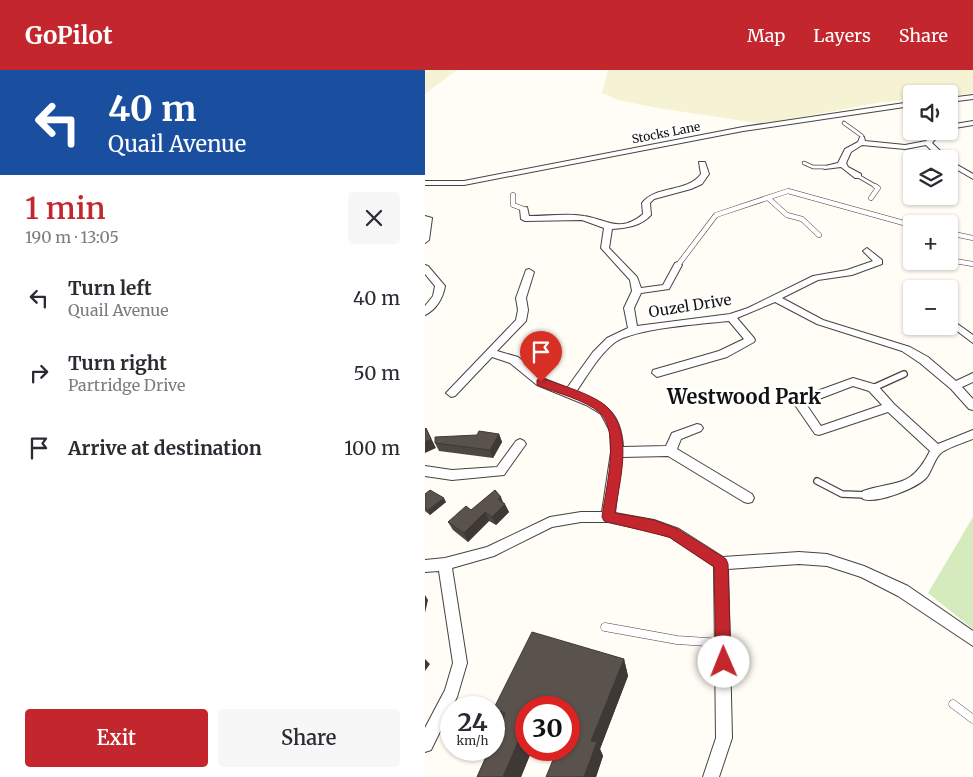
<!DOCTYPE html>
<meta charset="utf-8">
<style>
body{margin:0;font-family:Merriweather,serif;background:#f7f7f7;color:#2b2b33;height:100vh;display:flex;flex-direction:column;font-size:19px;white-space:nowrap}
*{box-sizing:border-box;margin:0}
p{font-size:16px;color:#7c7c81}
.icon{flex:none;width:28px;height:28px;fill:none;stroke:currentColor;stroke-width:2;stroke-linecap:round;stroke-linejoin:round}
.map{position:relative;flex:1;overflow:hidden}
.drawer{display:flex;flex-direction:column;background:#fff;width:425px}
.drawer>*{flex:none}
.guide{background:#1a4fa0;color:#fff;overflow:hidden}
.tools{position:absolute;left:478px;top:15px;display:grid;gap:10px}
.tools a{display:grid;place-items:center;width:55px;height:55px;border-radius:5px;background:#fff;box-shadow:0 1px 4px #0004;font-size:25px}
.speed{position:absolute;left:15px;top:626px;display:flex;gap:10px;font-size:25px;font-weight:700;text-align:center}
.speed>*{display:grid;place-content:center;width:65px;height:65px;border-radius:50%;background:#fff;box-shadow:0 1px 4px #0004;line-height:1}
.speed small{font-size:12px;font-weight:400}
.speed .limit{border:8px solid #d22;background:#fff;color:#111}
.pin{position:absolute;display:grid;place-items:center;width:42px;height:42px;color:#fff;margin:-51px -21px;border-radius:50% 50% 50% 0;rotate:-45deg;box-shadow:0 0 5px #0007}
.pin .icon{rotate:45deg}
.me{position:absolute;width:55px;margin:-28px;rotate:359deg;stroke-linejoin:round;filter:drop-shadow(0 0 4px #0008)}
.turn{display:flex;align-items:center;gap:18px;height:105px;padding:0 25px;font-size:22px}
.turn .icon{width:65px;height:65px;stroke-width:2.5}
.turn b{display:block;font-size:35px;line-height:42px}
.round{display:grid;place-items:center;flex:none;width:52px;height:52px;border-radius:5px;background:#f7f7f7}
.summary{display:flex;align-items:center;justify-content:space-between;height:85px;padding:0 25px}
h1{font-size:30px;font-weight:600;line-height:38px;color:#c4262e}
.action{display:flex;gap:10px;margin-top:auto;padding:10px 25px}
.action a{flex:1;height:58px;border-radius:5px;background:#c4262e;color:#fff;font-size:20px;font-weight:600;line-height:58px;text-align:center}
.action a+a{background:#f7f7f7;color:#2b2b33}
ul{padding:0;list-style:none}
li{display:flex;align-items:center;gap:15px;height:75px;padding:0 25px}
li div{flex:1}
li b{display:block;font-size:19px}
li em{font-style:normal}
header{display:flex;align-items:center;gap:30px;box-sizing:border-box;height:70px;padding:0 25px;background:#c4262e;color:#fff}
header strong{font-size:24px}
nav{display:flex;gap:28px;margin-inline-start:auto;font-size:18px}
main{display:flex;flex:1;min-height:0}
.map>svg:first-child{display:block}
</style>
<header>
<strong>GoPilot</strong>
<nav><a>Map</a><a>Layers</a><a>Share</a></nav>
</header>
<main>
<section class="drawer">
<div class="guide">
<div class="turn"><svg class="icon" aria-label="left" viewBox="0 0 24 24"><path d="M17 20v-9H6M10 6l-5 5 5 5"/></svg><div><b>40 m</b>Quail Avenue</div></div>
</div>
<div class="summary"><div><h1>1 min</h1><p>190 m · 13:05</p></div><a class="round"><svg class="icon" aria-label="close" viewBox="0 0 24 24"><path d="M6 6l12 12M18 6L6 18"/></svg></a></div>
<ul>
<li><svg class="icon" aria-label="left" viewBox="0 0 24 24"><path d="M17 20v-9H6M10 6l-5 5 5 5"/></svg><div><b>Turn left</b><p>Quail Avenue</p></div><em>40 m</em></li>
<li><svg class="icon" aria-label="right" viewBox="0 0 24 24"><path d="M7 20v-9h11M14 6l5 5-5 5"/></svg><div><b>Turn right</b><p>Partridge Drive</p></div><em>50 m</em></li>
<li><svg class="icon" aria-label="arrive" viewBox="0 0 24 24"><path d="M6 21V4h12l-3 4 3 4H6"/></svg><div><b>Arrive at destination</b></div><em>100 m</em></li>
</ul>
<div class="action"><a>Exit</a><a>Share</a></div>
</section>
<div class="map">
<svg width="548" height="707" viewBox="0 0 548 707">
<rect width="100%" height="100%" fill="#fffdf5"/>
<path fill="#f6f3d4" d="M0,0H32L0,24Z
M183,0H548V23L524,26V24H486V29L452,33L339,54L232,38L193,30L177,23Z"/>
<path fill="#d5ebbd" d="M548,447V559L503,523Z"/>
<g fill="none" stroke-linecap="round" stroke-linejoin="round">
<defs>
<path id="service-far3" d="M419,53L437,66
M379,93L388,97H400
M433,106L452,117"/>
<path id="service-far2" d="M88,125V135L99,139
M343,128L362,145L377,149L394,165
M446,128L453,118L450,116
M524,163L548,168
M530,191L548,194
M253,195L291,145L363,121L486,155"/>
<path id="service-far1" d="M448,318L479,304
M392,411L417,424L442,425"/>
<path id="service" d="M180,557L252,570L297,573
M528,634L548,649"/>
<path id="minor" d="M548,25V29L524,32V28Z
M486,32V36L318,61L39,115H0V111H39L318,57Z
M548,51V55L524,59V55Z
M510,61H517L507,73L524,89H515L501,75L480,79L437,75L426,82L421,93L423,97L436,104V108H430L416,97L400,99L396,97L413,93L420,79L433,72L435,67H439L440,71L480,75L501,71Z
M524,90L548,104V109L524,95Z
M274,92H280L284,104L277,114L266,119L229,129L225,133L226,145C216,156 202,158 187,159L184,178L212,207L216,218L238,215L250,193L253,192L257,195L244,219L216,223L209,238L212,256L305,244L323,238L388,206L422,200L448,191L438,181L442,178L457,190V194L427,205L393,210L357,228L398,250L485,277L503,287L531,311L548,303V312L537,317L548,329V340L544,339L526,319L495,293L477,281L392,254L350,232L312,248L329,268L330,270L329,272L302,287L232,307L227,303L228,300L294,281L319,269L304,251C277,254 209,258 189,273C174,285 162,306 151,322C181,334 196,342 198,377L241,376L247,363L272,354L276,355L278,358L276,361L256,369L252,379L327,424L329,428L327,432L323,433L319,432L243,386L197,387L190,443L229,450L254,459L298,487L374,482L402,484L439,496L483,516L548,561V576L473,526L436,507L402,496L374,494L303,499L307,668L294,707H278L291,668L289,496L245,467L229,462L183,452H156L127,457L69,486L27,498L42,593L32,627L6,680L0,682V658L20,620L28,593L14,501L0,502V490L20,488L62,477L125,447L156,442H177L186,382L185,361L176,344L161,335L112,315L85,293L67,287L30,326L26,327L21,323L91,250L93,240L91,228L101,200L104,199L109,202L101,228L103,240L101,251L72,281L93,287L120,309L142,318L168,282L182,268L203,258L199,238L207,221L205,210L176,178L179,158L157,150L100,151L96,149L95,139L102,137L104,146C121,146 142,143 159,146C181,149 195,164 218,144L217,133C231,115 262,123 276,104Z
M0,146L7,148L4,170L0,173Z
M0,195L3,196L20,216C18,228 11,240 0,245V236L8,226L10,216L0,204Z
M527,250L548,265V273L524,255V251Z
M428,308L452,315L469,334L513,374L548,360V369C540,372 522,378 516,383C510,388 507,400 502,407C493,418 452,434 438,429L436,425L438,421C471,410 486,419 505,381L463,342L394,365L390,364L370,335L369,332L370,329ZM428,316L444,321L457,335L396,356L381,334Z
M95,369L99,371L101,374L79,405L27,410L0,406V396L27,400L72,397L91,371Z"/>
</defs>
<use href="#service-far3" stroke="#444" stroke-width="4.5"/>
<use href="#service-far2" stroke="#444" stroke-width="5.5"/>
<use href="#service-far1" stroke="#444" stroke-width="8"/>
<use href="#service" stroke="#444" stroke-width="9"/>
<use href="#minor" stroke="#444" stroke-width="2"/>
<use href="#service-far3" stroke="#fff" stroke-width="3"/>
<use href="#service-far2" stroke="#fff" stroke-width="4.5"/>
<use href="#service-far1" stroke="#fff" stroke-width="5.5"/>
<use href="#service" stroke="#fff" stroke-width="8"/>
<use href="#minor" fill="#fff" fill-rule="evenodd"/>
</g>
<path fill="#4d4742" d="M74,364L77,372L68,388L14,381L10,373Z
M0,424L21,432L5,445L0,441Z
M78,432L84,442L71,455L64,451L43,472L28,460L23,452L46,440Z
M199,589L203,606L175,679L178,686L171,707H121L144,680V638H101V680H107L96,707H52L77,650L69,640V638Z"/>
<path fill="#3f3936" d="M1,358L11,378L0,383V372Z
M74,364L77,372L68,388L65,380Z
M76,427L79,435L80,434L84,442L71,455L67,447L73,429Z
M19,428L21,432L5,445L3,440Z
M60,442L64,451L43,472L39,463Z
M0,525L3,530L0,543Z
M0,589L5,594L0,601Z
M199,589L203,606L175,679L178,686L171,707H159L166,671Z
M101,653V680H107L96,707H78Z"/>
<path fill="#5a524d" stroke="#3f3936" d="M1,358L6,369L0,372V359Z
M54,361L74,364L65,380L10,373V367L52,365Z
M5,420L19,428L3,440L0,438V424Z
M70,420L76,427L73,429L80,434L67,447L60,442L39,463L23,452L41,436L46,440Z
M107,562L199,589L166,671L172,672L159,707H121L132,680H144V638H101V653L78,707H52L64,680H69V668L80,643L69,639V638Z"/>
<path fill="#c4262e" stroke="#7f191e" d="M116,308C133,314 171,325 183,338C209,364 194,412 190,443L229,450L253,459L301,489L303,494L306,592L304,598L299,600L293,598L291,592L289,497L244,467L179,451L177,447C180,421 196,363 175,343C159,329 131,323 112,315V310Z"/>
<g text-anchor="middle" stroke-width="5" stroke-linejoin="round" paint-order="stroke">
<g font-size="12" fill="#111" stroke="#fff">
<text transform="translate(241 63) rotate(-11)" y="4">Stocks Lane</text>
</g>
<g font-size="15" fill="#111" stroke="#fff">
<text transform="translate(265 236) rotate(-9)" y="5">Ouzel Drive</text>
</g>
<g font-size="20" font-weight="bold" fill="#111" stroke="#fff">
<text x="319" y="334">Westwood Park</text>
</g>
</g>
</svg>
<div class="tools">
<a><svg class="icon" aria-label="sound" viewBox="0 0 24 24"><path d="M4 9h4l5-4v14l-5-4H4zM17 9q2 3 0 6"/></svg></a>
<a><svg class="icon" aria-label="layers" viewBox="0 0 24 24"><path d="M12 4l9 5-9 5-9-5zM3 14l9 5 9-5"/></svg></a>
<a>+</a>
<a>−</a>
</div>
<div class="speed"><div>24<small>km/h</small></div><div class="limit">30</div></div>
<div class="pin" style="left:116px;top:312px;background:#d93025"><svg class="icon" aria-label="arrive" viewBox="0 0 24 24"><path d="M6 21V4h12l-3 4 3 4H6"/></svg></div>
<svg class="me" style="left:299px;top:592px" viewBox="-20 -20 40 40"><circle r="19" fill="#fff"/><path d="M0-13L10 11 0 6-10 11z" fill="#c4262e"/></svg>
</div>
</main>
